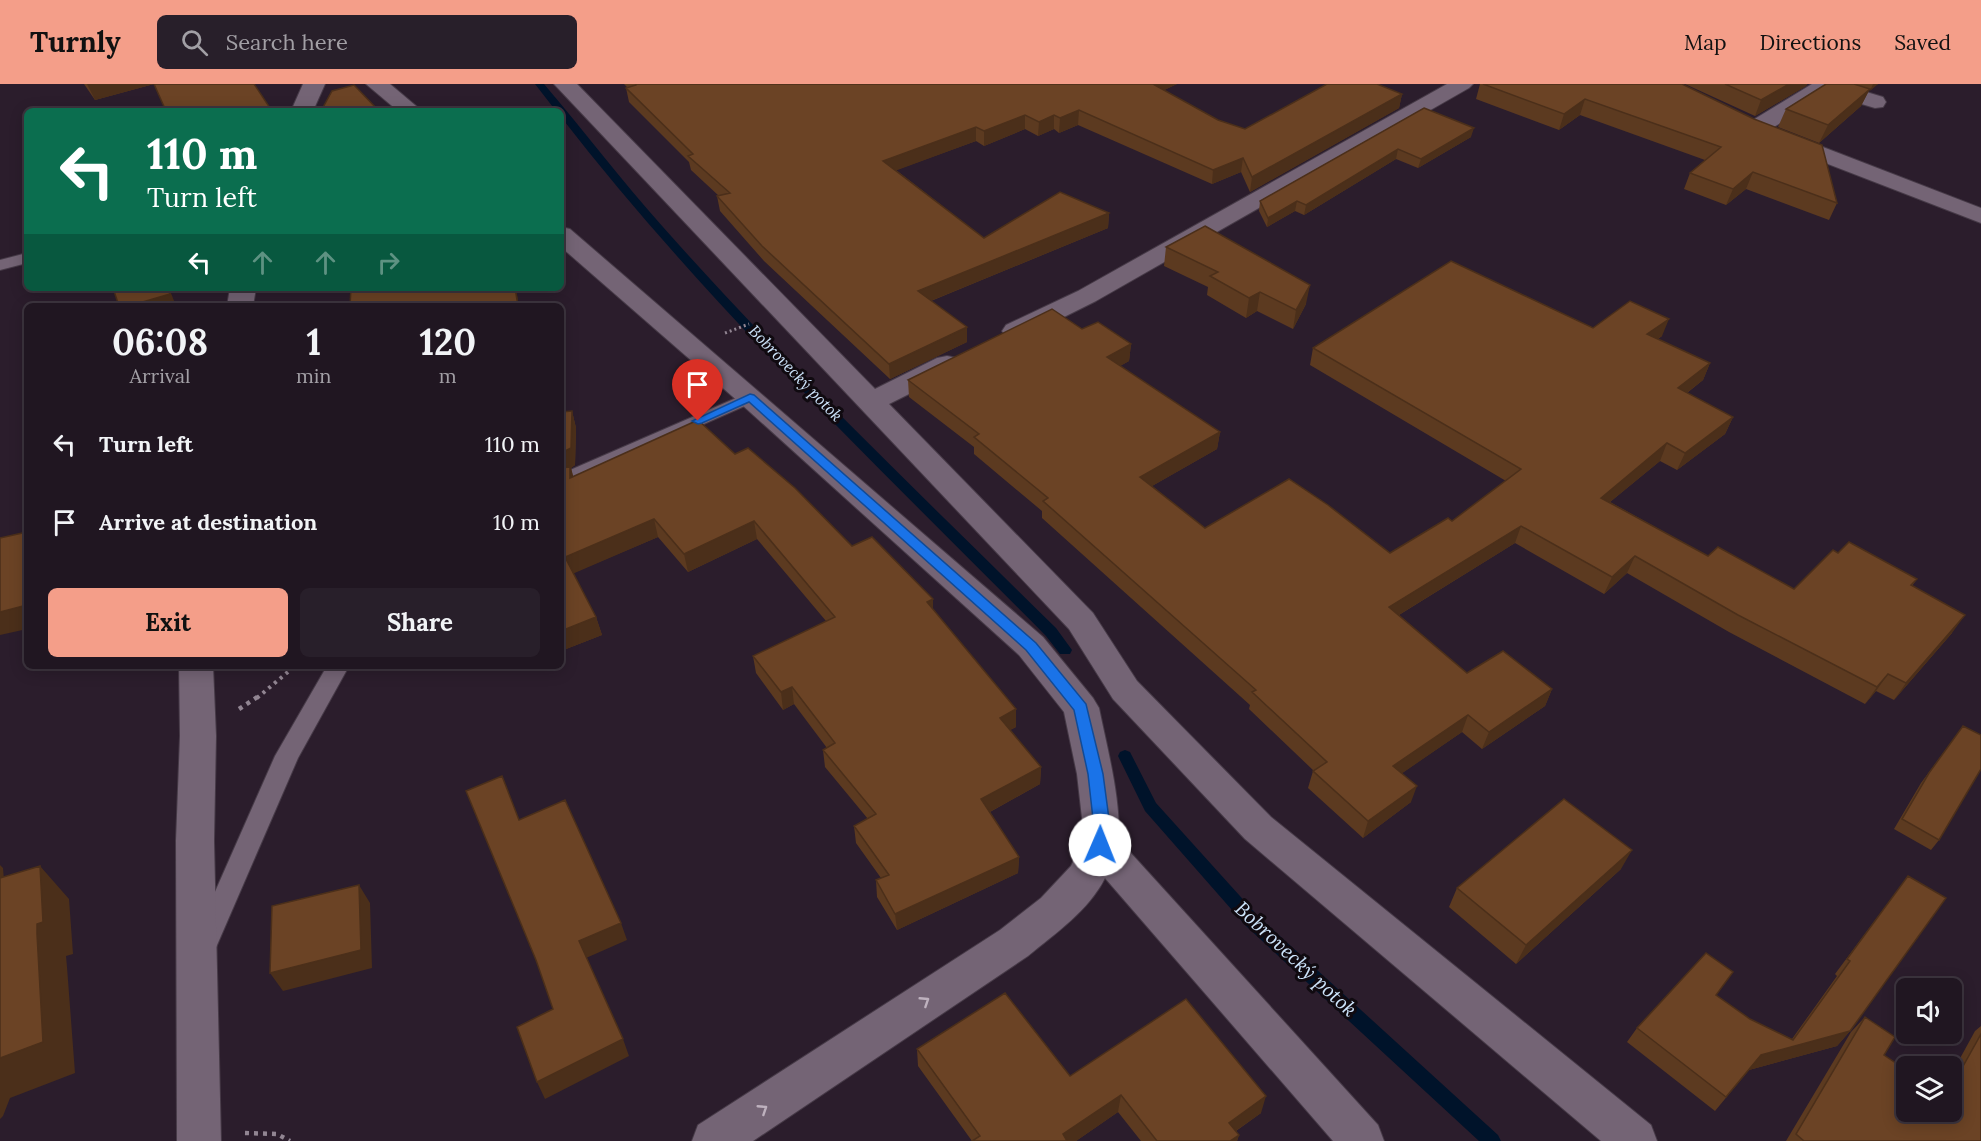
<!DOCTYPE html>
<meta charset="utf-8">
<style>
body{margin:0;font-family:Lora,serif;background:#281f2a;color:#f1f3f6;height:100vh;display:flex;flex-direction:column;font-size:22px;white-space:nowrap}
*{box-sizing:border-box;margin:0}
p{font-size:20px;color:#a29fa5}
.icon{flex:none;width:33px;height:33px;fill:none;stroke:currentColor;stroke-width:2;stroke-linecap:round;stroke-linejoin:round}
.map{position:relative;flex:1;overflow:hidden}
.side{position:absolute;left:24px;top:219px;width:540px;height:366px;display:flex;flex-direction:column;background:#201621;border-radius:9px;box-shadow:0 3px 15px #0003,0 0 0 2px #3d353f}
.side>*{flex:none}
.hud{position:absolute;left:24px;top:24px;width:540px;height:183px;border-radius:9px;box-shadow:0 3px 15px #0003,0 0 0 2px #3d353f;background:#0b6e4f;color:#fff;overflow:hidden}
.buttons{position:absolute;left:1896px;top:894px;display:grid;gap:12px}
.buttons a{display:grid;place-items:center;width:66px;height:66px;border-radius:9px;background:#201621;box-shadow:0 3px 15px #0003,0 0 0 2px #3d353f;font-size:30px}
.pin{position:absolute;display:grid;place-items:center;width:51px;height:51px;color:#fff;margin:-62px -26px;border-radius:50% 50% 50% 0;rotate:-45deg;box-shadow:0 0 6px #0007}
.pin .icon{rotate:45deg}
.me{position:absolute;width:66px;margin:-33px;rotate:1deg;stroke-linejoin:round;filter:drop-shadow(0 0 4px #0008)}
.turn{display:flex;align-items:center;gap:21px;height:126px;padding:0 24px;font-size:27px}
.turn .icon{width:78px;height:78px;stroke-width:2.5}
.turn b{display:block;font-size:42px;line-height:51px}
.lanes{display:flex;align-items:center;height:57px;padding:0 24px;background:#0003;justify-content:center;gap:30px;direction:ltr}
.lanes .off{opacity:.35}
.eta{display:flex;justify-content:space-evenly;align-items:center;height:102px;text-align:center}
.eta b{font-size:36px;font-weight:700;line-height:42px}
.cta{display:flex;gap:12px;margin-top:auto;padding:12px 24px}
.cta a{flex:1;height:69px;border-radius:9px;background:#f49e89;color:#111;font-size:24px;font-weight:700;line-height:69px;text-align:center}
.cta a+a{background:#281f2a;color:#f1f3f6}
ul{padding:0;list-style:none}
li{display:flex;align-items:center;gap:18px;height:78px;padding:0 24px}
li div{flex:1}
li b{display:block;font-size:22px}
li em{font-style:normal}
header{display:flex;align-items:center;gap:36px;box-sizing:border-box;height:84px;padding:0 30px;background:#f49e89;color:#111}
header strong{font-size:28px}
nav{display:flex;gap:33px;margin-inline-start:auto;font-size:21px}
.search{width:420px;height:54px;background:#281f2a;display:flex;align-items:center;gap:15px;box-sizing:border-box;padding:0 21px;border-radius:9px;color:#a29fa5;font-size:22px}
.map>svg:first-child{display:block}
</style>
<header>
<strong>Turnly</strong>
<div class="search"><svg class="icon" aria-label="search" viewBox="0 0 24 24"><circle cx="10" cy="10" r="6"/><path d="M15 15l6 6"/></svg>Search here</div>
<nav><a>Map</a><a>Directions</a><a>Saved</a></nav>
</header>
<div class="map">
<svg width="1981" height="1057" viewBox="0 0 1981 1057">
<rect width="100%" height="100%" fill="#2b1d2c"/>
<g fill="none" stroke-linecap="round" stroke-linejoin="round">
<path fill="#00132a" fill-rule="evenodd" d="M535,0H544C584,47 621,96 663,143C787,283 923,413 1056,544L1072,566L1070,570H1060L1046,552C880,384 706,220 561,33V27H556Z
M1125,666L1130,668L1156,719L1258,832L1498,1051L1501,1057H1479L1246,842L1145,727L1118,672L1120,668Z"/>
<defs>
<path id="lane" d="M27,169V179L0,186V176Z
M750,308L756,309L759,313L756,317L561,403V390Z
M327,582H349L298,674L214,868L205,871L196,868L192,860L275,672Z"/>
<path id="street" d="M366,0H390L422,27H398Z
M554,0H577L875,305L937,274L947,272L957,274L961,280L957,286L889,320L1093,529L1137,597L1271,733L1651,1041L1657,1057H1601L1245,755L1113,615L1069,545Z
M1447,0H1473L1469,4L1096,217L1024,253L1015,255L1006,253L1002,247L1006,241L1078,207Z
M1812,0H1840L1883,13L1886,18L1883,23L1875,24L1828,10L1764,49L1756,51L1748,49L1745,44L1748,39Z
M1784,48L1981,124V139L1776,60L1773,55L1776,50Z
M561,143L570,145L1043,553L1093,614L1099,624C1108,668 1120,711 1119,756L1378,1041L1384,1057H1333L1105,794C1089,826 1056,849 1028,872L753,1057H692L698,1041L1000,846L1041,814L1071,782L1081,761L1082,734L1077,690L1064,628L1019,571L740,319L561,163Z"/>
<path id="secondary" d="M303,0H325L313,27H291Z
M230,204H256L253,222H227Z
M179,582H213L216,652L214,757L221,1057H177L176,757L180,652Z"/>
</defs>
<use href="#lane" stroke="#463a47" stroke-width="2"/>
<use href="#street" stroke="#463a47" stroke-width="2"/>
<use href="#secondary" stroke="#463a47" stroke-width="2"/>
<path stroke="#918592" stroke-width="3" stroke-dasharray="2 3" stroke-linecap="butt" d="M535,27L545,24
M725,249L749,240"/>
<path stroke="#918592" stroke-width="4" stroke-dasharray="3 4.5" stroke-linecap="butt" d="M257,614L295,582"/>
<path stroke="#918592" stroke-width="4.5" stroke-dasharray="4 5" stroke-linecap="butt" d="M239,625L259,612
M245,1049L277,1050L290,1057"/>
<use href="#lane" fill="#746475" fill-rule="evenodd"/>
<use href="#street" fill="#746475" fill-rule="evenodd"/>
<use href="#secondary" fill="#746475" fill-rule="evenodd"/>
</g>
<path fill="#5c3a20" d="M84,0H254H154L95,16Z
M624,0H1177L1164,6L1218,36L1245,45L1402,10L1399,24L1250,108L1241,88L1212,100L1078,41L1059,49L1054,45L1038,52L1025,45L984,62L976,57L896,86L984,154L1109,129L1108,144L931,217L967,243V258L890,295L764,177L720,127L717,112H719L691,86L689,78L629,18L626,4L627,3Z
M1480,0H1682L1837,119L1829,136L1746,105L1726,121L1684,105L1690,89L1705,76L1580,31L1559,46L1476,15Z
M1685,0H1807L1806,2L1755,32Z
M1826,0H1878L1869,6L1861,22L1819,59L1778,43L1786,25Z
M1424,24L1471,53L1418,84L1396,75L1304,131L1295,127L1267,143L1259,127L1260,117Z
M1166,163L1306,220L1293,245L1257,227L1246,234L1207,211L1208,203L1164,182Z
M1593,244L1662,252L1658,255L1710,279L1703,296L1687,309L1733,333L1725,350L1677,386L1660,377L1610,418L1708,472L1794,505L1838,469L1917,495L1912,502L1952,549L1894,616L1876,607L1865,620L1729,548L1627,489L1604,510L1515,459L1399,531L1467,589L1552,605L1545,622L1482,665L1462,648L1402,689L1411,718L1363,754L1308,704L1313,687H1314L1249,625L1250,621L1042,434V427L974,370V363L909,313L908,296L1082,245L1131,260L1129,277L1120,282L1220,348L1217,365L1152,402L1205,444L1390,469L1452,437L1506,397L1310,281L1313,264Z
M572,327L576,344L575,381L571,384L573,393L735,370L933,526L1016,625V643L1010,646L1041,683L1040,700L990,728L1019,773L1018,789L897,846L877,813L876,796L881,794L856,759L854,742L868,735L825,683L823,666L827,664L794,620L783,626L756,589L753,572L826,537L757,455L688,488L658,453L573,489L596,533L602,551L561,567Z
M1963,642L1939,756L1931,766L1894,745L1921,699Z
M1621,785L1516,880L1449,823L1457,804Z
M1908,792L1850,947L1837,962L1749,986L1715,1027L1627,958L1637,944L1716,911L1750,935L1792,955L1837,892L1835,890L1896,808Z
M1865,933L1884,971L1952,1028V989L1975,947L1981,942V1057H1786L1851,948Z
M917,965L1070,992L1261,1029L1236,1047L1239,1051L1237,1057H1141L1118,1028L1076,1057H972L918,982Z"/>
<path fill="#4b2f1a" d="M87,0H154L95,16Z
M1151,0H1177L1150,13Z
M1789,0H1807L1806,2L1755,32L1761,16Z
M1873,0H1878L1870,7Z
M1870,5L1861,22L1819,59L1828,41Z
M1402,10L1399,24L1250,108L1252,93Z
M1585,15L1580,31L1559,46L1564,30Z
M1079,26L1078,41L1059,49L1060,34Z
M1025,31V45L984,62V47Z
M1054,31V45L1038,52L1039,38Z
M976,43V57L884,91L883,77Z
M1474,44L1471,53L1418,84L1421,75Z
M1398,65L1396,75L1304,131L1306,121Z
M1243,74L1241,88L1212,100L1213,86Z
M1753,88L1746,105L1726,121L1733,105Z
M1297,117L1295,127L1267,143L1268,134Z
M1109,129L1108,144L918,222V207Z
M1310,201L1306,220L1293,245L1296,226Z
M168,204H169L176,222H129Z
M515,204H516L519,222H518Z
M1260,208L1257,227L1246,234L1249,214Z
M1669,235L1662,252L1640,266L1647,250Z
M967,243V258L890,295L889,280Z
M1131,260L1129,277L1106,290L1107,273Z
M1710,279L1703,296L1671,321L1678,304Z
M572,327L576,344L575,381L571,384L575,399L561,389V369Z
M1733,333L1725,350L1677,386L1685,369Z
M1220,348L1217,365L1138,410L1140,393Z
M1667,359L1660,377L1594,431L1601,414Z
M654,435L658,453L570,491L565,473Z
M754,437L757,455L688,488L684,470Z
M1521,442L1515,459L1384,540L1389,523Z
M1635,472L1627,489L1604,510L1612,493Z
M933,515V532L927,518Z
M27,521V545L0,551V528Z
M1965,531L1952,549L1894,616L1906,599Z
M596,533L602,551L561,567V547Z
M507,582H522L509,587Z
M1888,590L1876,607L1865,620L1877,603Z
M792,603L794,620L783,626L781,608Z
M1552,605L1545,622L1482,665L1489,648Z
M1016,625V643L1000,651V634Z
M1468,631L1462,648L1388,699L1393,682Z
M1041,683L1040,700L982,732L981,715Z
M1417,702L1411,718L1363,754L1368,737Z
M1632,766L1621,785L1516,880L1526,861Z
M1019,773L1018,789L897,846L895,830Z
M0,781L3,784L7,835L0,826Z
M40,782L69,815L73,870L66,872L67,883L75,989L10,1014L3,1032L0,1035V974L37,840Z
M359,801L370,819L372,884L283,907L270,889Z
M621,839L627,856L586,874L579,857Z
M1850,947L1837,962L1749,986L1761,971Z
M623,955L629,972L545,1015L537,998Z
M1121,1011L1118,1028L1076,1057H1063V1050Z
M1266,1012L1261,1029L1224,1055L1229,1039Z
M1239,1051L1237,1057H1230Z"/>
<path fill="#6b4325" stroke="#4b2f1a" stroke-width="1.5" d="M154,0H254L272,27H166Z
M636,0H1153L1218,36L1245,45L1327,0H1377L1402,10L1252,93L1243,74L1213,86L1079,26L1060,34L1054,31L1039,38L1025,31L984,47L976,43L883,77L984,154L1060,108L1109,129L918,207L967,243L889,280L762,162L717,112L730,109L688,72L693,70L626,4L636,1Z
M1483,0H1682L1754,35L1822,61L1837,119L1753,88L1733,105L1690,89L1721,63L1585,15L1564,30Z
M1725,0H1789L1761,16Z
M1826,0H1854L1870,5L1828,41L1786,25Z
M354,1L379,27H321L332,7Z
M1424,24L1474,44L1421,75L1398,65L1306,121L1297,117L1268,134L1260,117Z
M1205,142L1310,201L1296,226L1260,208L1249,214L1210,192L1218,188L1166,163Z
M1451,177L1593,244L1630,217L1669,235L1647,250L1710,279L1678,304L1733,333L1685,369L1667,359L1601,414L1708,472L1718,463L1794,505L1833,466L1838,469L1849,458L1917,495L1911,501L1965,531L1906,599L1888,590L1877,603L1738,531L1635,472L1612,493L1521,442L1389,523L1467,589L1503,567L1552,605L1489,648L1468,631L1393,682L1417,702L1368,737L1313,687L1327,678L1252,608L1256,606L1043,417L1048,414L974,353L979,350L908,296L1052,225L1082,245L1098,238L1131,260L1107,273L1220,348L1140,393L1205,444L1289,395L1328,421L1390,469L1448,434L1452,437L1521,385L1313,264Z
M113,204H168L170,210L129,222H119Z
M351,204H515L518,222H350Z
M572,327L571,364L561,369V328Z
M698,336L735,370L748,364L795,404L852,462L872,453L933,515L927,518L1016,625L1000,634L1041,683L981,715L1019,773L895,830L876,796L889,791L854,742L876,730L823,666L835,659L792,603L781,608L753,572L835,533L754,437L684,470L654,435L565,473L596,533L561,547V385L570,382V394Z
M27,448V521L0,528V454Z
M1963,642L1981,651V685L1939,756L1902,735L1929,689Z
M502,692L519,736L565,716L621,839L579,857L623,955L537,998L517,943L553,925L536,876L466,707Z
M1564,715L1632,766L1526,861L1457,804Z
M40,782L43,838L37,840V850L43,958L0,974V794Z
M1908,792L1946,814L1850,947L1761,971L1726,1013L1637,944L1706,869L1733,888L1716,911L1750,935L1793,956L1850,877L1847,875Z
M359,801L361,866L270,889L272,822Z
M1005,909L1070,992L1186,915L1266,1012L1229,1039L1239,1051L1230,1057H1157L1121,1011L1063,1050L1067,1057H972L980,1052L917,965Z
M1865,933L1895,953L1884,971L1906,986V1028H1952V1002L1981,950V1057H1804L1796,1050Z"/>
<defs><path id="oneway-chevron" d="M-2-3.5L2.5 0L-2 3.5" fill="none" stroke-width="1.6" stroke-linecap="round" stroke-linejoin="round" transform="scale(1.5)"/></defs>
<g stroke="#beb1be">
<use href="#oneway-chevron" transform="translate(925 917) rotate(-33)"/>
<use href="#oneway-chevron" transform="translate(763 1025) rotate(-33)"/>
</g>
<path fill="#1a73e8" stroke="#114b97" stroke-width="1.5" d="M750,310L754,311L1036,559L1086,620L1103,690L1109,735L1106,765L1100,767L1094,765L1092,761L1093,735L1088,690L1074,626L1026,566L749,318L702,339L698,340L692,337Z"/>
<g text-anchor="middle" stroke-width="6" stroke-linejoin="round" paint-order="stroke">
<g font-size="16" font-style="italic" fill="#cde4fb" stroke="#100a10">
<text transform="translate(796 289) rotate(46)" y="6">Bobrovecký potok</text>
</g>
<g font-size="20" font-style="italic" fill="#cde4fb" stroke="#100a10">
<text transform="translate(1296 875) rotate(43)" y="7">Bobrovecký potok</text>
</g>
</g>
</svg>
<div class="buttons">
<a><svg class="icon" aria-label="sound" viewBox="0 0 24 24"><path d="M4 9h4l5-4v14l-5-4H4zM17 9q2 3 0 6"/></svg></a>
<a><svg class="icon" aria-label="layers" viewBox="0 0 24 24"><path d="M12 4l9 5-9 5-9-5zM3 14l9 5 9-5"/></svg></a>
</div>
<div class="pin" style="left:698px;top:337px;background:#d93025"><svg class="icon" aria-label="arrive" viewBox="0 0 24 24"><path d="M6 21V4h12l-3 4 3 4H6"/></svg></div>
<svg class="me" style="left:1100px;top:761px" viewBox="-20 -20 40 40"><circle r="19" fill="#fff"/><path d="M0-13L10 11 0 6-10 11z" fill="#1a73e8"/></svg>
<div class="hud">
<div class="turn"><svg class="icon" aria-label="left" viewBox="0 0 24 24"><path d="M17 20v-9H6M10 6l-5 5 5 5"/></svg><div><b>110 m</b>Turn left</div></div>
<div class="lanes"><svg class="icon" aria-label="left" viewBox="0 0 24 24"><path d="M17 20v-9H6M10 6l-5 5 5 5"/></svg><svg class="icon off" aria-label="ahead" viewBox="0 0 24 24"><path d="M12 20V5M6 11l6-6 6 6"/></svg><svg class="icon off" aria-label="ahead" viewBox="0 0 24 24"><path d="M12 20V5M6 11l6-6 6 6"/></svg><svg class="icon off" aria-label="right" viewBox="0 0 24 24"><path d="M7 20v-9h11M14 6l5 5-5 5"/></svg></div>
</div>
<section class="side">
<div class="eta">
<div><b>06:08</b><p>Arrival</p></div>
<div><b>1</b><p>min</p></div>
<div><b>120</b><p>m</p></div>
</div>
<ul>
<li><svg class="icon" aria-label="left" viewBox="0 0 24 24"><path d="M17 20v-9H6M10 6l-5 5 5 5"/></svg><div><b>Turn left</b></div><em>110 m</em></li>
<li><svg class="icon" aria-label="arrive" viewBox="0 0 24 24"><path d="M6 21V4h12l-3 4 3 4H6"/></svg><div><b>Arrive at destination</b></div><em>10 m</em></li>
</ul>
<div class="cta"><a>Exit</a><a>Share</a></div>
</section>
</div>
